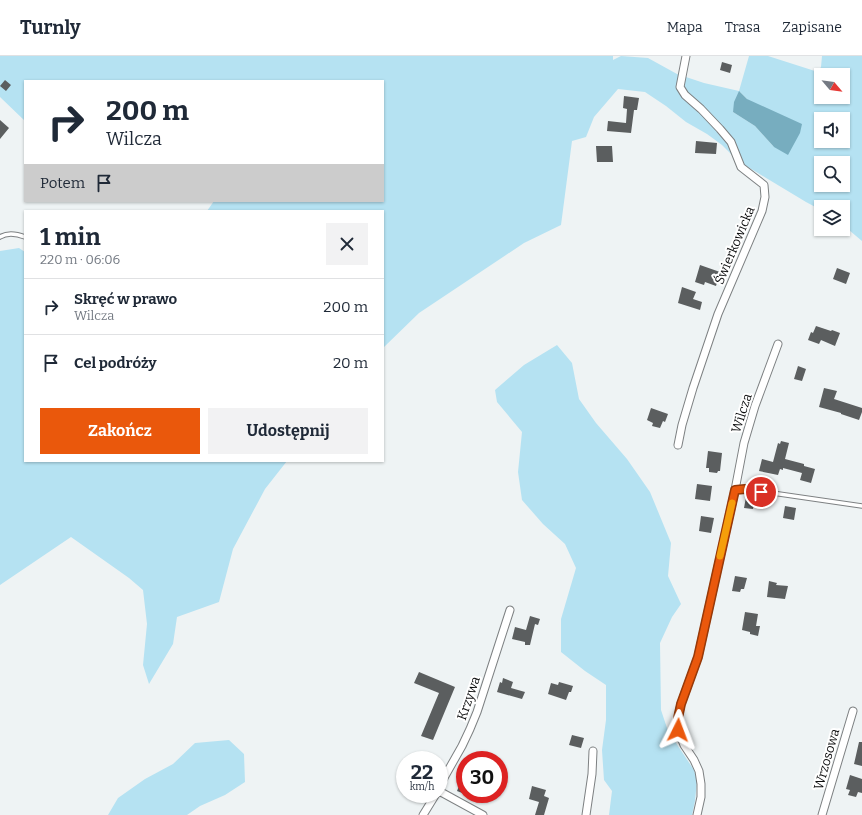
<!DOCTYPE html>
<html lang="pl">
<meta charset="utf-8">
<style>
body{margin:0;font-family:Bitter,serif;background:#f2f2f3;color:#1f2937;height:100vh;display:flex;flex-direction:column;font-size:15px;white-space:nowrap}
*{box-sizing:border-box;margin:0}
p{font-size:13px;color:#747a83}
.icon{flex:none;width:22px;height:22px;fill:none;stroke:currentColor;stroke-width:2;stroke-linecap:round;stroke-linejoin:round}
.map{position:relative;flex:1;overflow:hidden}
.details{position:absolute;left:24px;top:154px;width:360px;height:252px;display:flex;flex-direction:column;background:#fff;border-radius:0px;box-shadow:0 1px 3px #0004}
.details>*{flex:none}
.banner{position:absolute;left:24px;top:24px;width:360px;height:122px;border-radius:0px;box-shadow:0 1px 3px #0004;background:#fff;color:#1f2937;overflow:hidden}
.needle{width:26px;rotate:119deg}
.controls{position:absolute;left:814px;top:12px;display:grid;gap:8px}
.controls a{display:grid;place-items:center;width:36px;height:36px;border-radius:0px;background:#fff;box-shadow:0 1px 3px #0004;font-size:20px}
.speed{position:absolute;left:396px;top:695px;display:flex;gap:8px;font-size:20px;font-weight:700;text-align:center}
.speed>*{display:grid;place-content:center;width:52px;height:52px;border-radius:50%;background:#fff;box-shadow:0 1px 3px #0004;line-height:1}
.speed small{font-size:10px;font-weight:400}
.speed .limit{border:6px solid #d22;background:#fff;color:#111}
.pin{position:absolute;display:grid;place-items:center;width:34px;height:34px;color:#fff;margin:-17px;border:2px solid #fff;border-radius:50%;box-shadow:0 1px 4px #0007}
.me{position:absolute;width:44px;margin:-22px;rotate:3deg;stroke-linejoin:round;filter:drop-shadow(0 0 3px #0008)}
.turn{display:flex;align-items:center;gap:14px;height:84px;padding:0 16px;font-size:18px}
.turn .icon{width:52px;height:52px;stroke-width:2.5}
.turn b{display:block;font-size:28px;line-height:34px}
.then{display:flex;align-items:center;height:38px;padding:0 16px;background:#0003;gap:8px;font-size:15px}
.round{display:grid;place-items:center;flex:none;width:42px;height:42px;border-radius:0px;background:#f2f2f3}
.headline{display:flex;align-items:center;justify-content:space-between;height:68px;padding:0 16px}
h1{font-size:24px;font-weight:700;line-height:30px}
.primary-button{display:flex;gap:8px;margin-top:auto;padding:8px 16px}
.primary-button a{flex:1;height:46px;border-radius:0px;background:#ea580c;color:#fff;font-size:16px;font-weight:700;line-height:46px;text-align:center}
.primary-button a+a{background:#f2f2f3;color:#1f2937}
ul{padding:0;list-style:none}
li{display:flex;align-items:center;gap:12px;height:56px;padding:0 16px;border-top:1px solid #e0e1e3}
li div{flex:1}
li b{display:block;font-size:15px}
li em{font-style:normal}
header{display:flex;align-items:center;gap:24px;box-sizing:border-box;height:56px;padding:0 20px;background:#fff;border-bottom:1px solid #e0e1e3}
header strong{font-size:19px}
nav{display:flex;gap:22px;margin-inline-start:auto;font-size:14px}
.map>svg:first-child{display:block}
</style>
<header>
<strong>Turnly</strong>
<nav><a>Mapa</a><a>Trasa</a><a>Zapisane</a></nav>
</header>
<div class="map">
<svg width="862" height="759" viewBox="0 0 862 759">
<rect width="100%" height="100%" fill="#eef3f4"/>
<path fill="#b5e2f2" fill-rule="evenodd" d="M0,0H613V4L621,0L648,2L677,18L704,27L739,35L749,0H768L818,16L821,11L822,0H862V185L843,169V151H821V154L806,146L738,105L722,89L707,78L686,66L666,50L645,36L618,33L594,61L586,81L572,85L561,169L524,187L419,257L383,292V155H207L214,145H383V25H25V65L0,41ZM821,19H843V41H821ZM740,36L747,43L774,91L755,70L733,56ZM821,63H843V85H821ZM821,107H843V129H821Z
M19,192L25,196V405H287L265,433L233,493L219,546L177,561L173,588L149,628L143,609L147,568L143,534L129,522L71,481L0,529V195Z
M557,289L572,307L579,343L596,367L627,403L650,436L671,487L668,520L681,548L672,561L660,587L661,654L668,675L694,714L697,725L695,745L692,759H609L612,735L604,724L602,694L606,664V629L585,615L561,596V563L576,512L565,488L543,468L522,444L518,416L522,376L497,346L495,334L524,309Z
M229,684L244,698L245,726L225,739L200,750L187,759H108L118,742L145,723L173,708L195,687Z"/>
<path fill="#77adbf" d="M739,35L747,43L802,68L800,77L788,99L774,91L755,70L733,56L734,46Z"/>
<path fill="#5b5e5f" d="M722,6L732,9L730,17L720,14Z
M5,24L11,29L6,35L0,30Z
M624,40L639,42L637,54H634L631,77L607,75L608,65L626,67L627,53L623,52Z
M0,64L9,72L0,83Z
M696,85L717,87L716,98L695,97Z
M596,90H612L613,106H597Z
M700,209L720,216L716,230L705,226L704,229L695,226Z
M837,212L850,217L846,228L833,223Z
M682,231L696,236L693,243L702,246L700,254L678,247Z
M816,270L831,275L832,274L840,277L835,290L821,284L819,288L808,284L811,276L813,277Z
M798,310L806,313L802,325L794,323Z
M824,332L837,335L834,343L862,352V356L859,364L841,358V357L819,351Z
M651,352L668,358L665,366L663,365L660,372L652,370L653,367L647,364Z
M781,385L789,387L785,403L804,408V410L815,413L811,427L800,424L802,417L783,412V414L780,413L778,419L759,415L762,403L773,406L778,387L780,388Z
M708,395L722,397L720,415H718L717,417L709,416V412H706Z
M697,428L712,430L710,445L695,443Z
M746,441L755,442L753,453L744,452Z
M785,450L796,452L794,464L783,462Z
M701,460L714,462L711,477L699,475Z
M735,520L747,522L744,533H741L740,536L732,535Z
M769,525L777,527L776,529L788,530L785,543L767,541Z
M745,556L758,558L756,570H760L758,580L750,578V576L742,574Z
M530,560L540,563L538,569L535,568L530,589H525V586L512,583L515,571L526,574Z
M419,616L455,631L433,684L421,680L439,637L414,627Z
M503,622L513,626L511,632L525,636L522,643L497,636L500,626L502,627Z
M559,626L573,630L571,636H569L566,644L548,638L551,627L558,629Z
M572,679L584,682L581,692L569,689Z
M859,686H862V710L854,708Z
M465,716V738L457,735Z
M850,719L862,723V737L858,736L856,741L848,739L850,734L846,733Z
M532,730L546,734L544,740L549,742L544,759H535L539,746L529,743Z"/>
<g fill="none" stroke-linecap="round" stroke-linejoin="round">
<defs>
<path id="lane" d="M0,181C8,176 17,178 25,181
M735,434L745,433L862,450"/>
<path id="street" d="M678,389L682,369L693,332L718,258L762,155L765,141L764,129L741,111L731,86L720,73L701,53L685,39L680,31L686,0
M439,732L445,720L462,690L470,673L477,656L510,554
M439,735L483,759
M423,759L436,738
M586,759L592,718L593,695
M697,759L701,741V728L699,715L694,704L684,689L678,674V662L681,648L698,601L735,434L744,387L755,350L778,288
M822,759L853,655"/>
</defs>
<use href="#lane" stroke="#7d8082" stroke-width="5.5"/>
<use href="#street" stroke="#7d8082" stroke-width="9"/>
<use href="#lane" stroke="#fff" stroke-width="3.5"/>
<use href="#street" stroke="#fff" stroke-width="7"/>
</g>
<g fill="none" stroke-linecap="round" stroke-linejoin="round">
<defs>
<path id="route" d="M678,674V662L681,648L698,601L735,434L745,433L761,436"/>
</defs>
<use href="#route" stroke="#983908" stroke-width="10"/>
<use href="#route" stroke="#ea580c" stroke-width="7"/>
<path stroke="#f59e0b" stroke-width="7" d="M720,500L732,447"/>
</g>
<g text-anchor="middle" stroke-width="4" stroke-linejoin="round" paint-order="stroke">
<g font-size="13" fill="#0b0c0d" stroke="#fff">
<text transform="translate(734 189) rotate(-67)" y="5">Świerkowicka</text>
<text transform="translate(741 357) rotate(-72)" y="5">Wilcza</text>
<text transform="translate(468 642) rotate(-71)" y="5">Krzywa</text>
<text transform="translate(826 703) rotate(-74)" y="5">Wrzosowa</text>
</g>
</g>
</svg>
<div class="controls">
<a><svg class="needle" viewBox="-14 -14 28 28"><path d="M0-13l5 13h-10z" fill="#e53935"/><path d="M0 13l5-13h-10z" fill="#747a83"/></svg></a>
<a><svg class="icon" aria-label="sound" viewBox="0 0 24 24"><path d="M4 9h4l5-4v14l-5-4H4zM17 9q2 3 0 6"/></svg></a>
<a><svg class="icon" aria-label="search" viewBox="0 0 24 24"><circle cx="10" cy="10" r="6"/><path d="M15 15l6 6"/></svg></a>
<a><svg class="icon" aria-label="layers" viewBox="0 0 24 24"><path d="M12 4l9 5-9 5-9-5zM3 14l9 5 9-5"/></svg></a>
</div>
<div class="speed"><div>22<small>km/h</small></div><div class="limit">30</div></div>
<div class="pin" style="left:761px;top:436px;background:#d93025"><svg class="icon" aria-label="arrive" viewBox="0 0 24 24"><path d="M6 21V4h12l-3 4 3 4H6"/></svg></div>
<svg class="me" style="left:678px;top:674px" viewBox="-20 -20 40 40"><path d="M0-17L14 15 0 8-14 15z" fill="#ea580c" stroke="#fff" stroke-width="4"/></svg>
<div class="banner">
<div class="turn"><svg class="icon" aria-label="right" viewBox="0 0 24 24"><path d="M7 20v-9h11M14 6l5 5-5 5"/></svg><div><b>200 m</b>Wilcza</div></div>
<div class="then">Potem<svg class="icon" aria-label="arrive" viewBox="0 0 24 24"><path d="M6 21V4h12l-3 4 3 4H6"/></svg></div>
</div>
<section class="details">
<div class="headline"><div><h1>1 min</h1><p>220 m · 06:06</p></div><a class="round"><svg class="icon" aria-label="close" viewBox="0 0 24 24"><path d="M6 6l12 12M18 6L6 18"/></svg></a></div>
<ul>
<li><svg class="icon" aria-label="right" viewBox="0 0 24 24"><path d="M7 20v-9h11M14 6l5 5-5 5"/></svg><div><b>Skręć w prawo</b><p>Wilcza</p></div><em>200 m</em></li>
<li><svg class="icon" aria-label="arrive" viewBox="0 0 24 24"><path d="M6 21V4h12l-3 4 3 4H6"/></svg><div><b>Cel podróży</b></div><em>20 m</em></li>
</ul>
<div class="primary-button"><a>Zakończ</a><a>Udostępnij</a></div>
</section>
</div>
